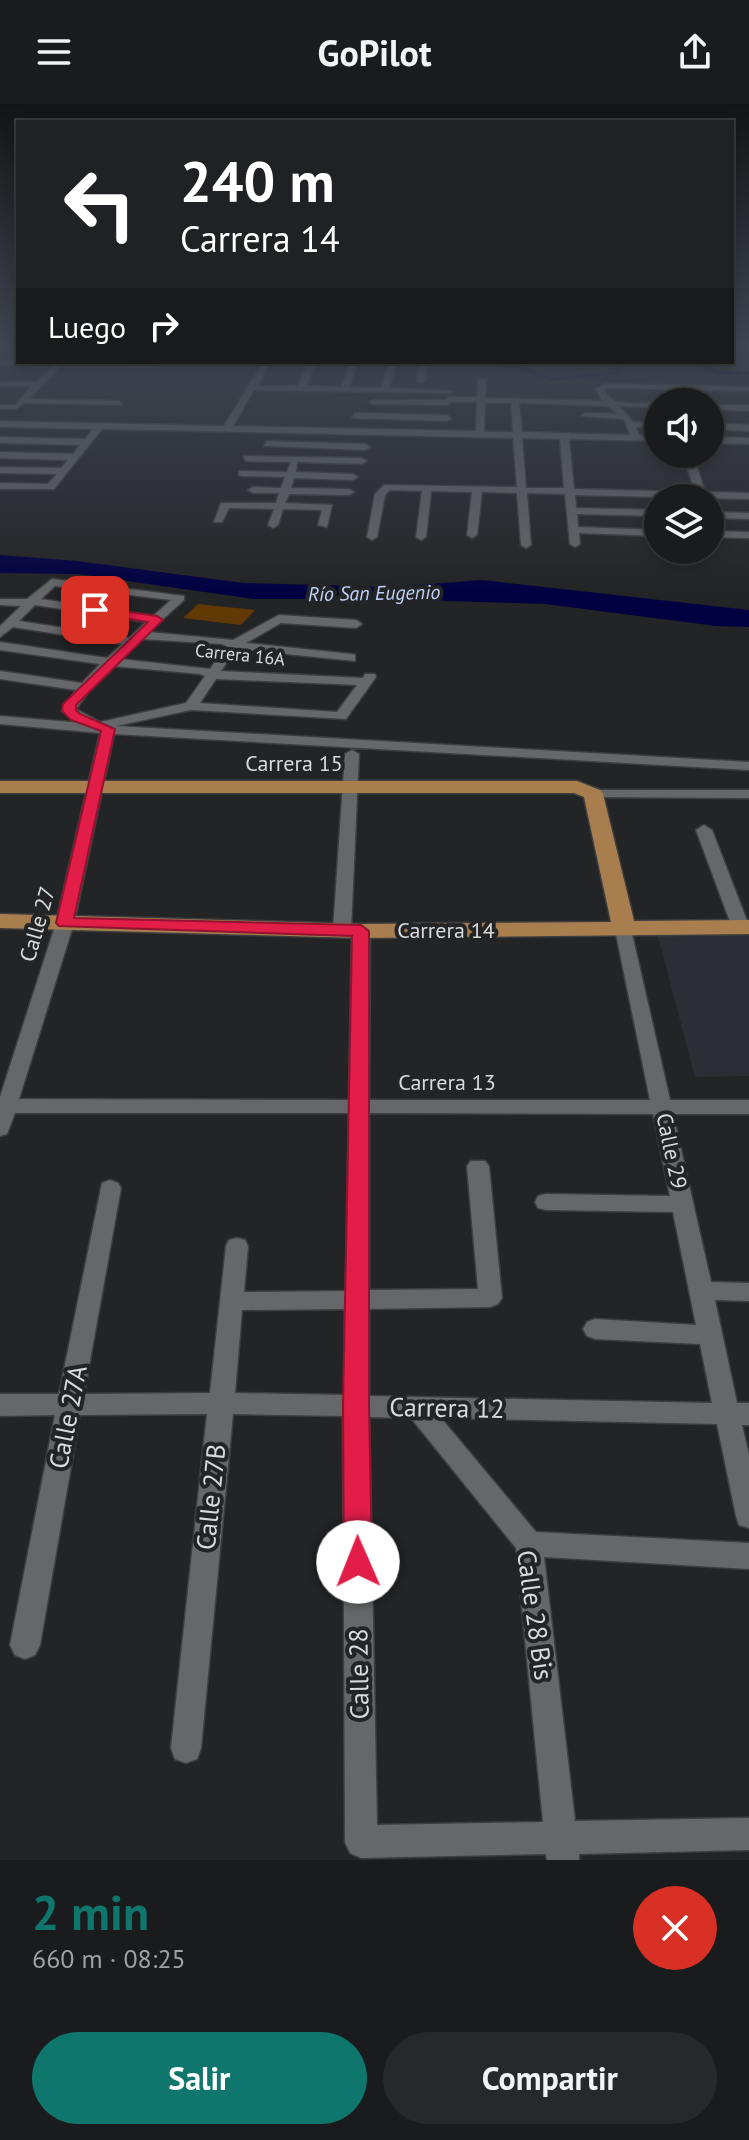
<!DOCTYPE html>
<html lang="es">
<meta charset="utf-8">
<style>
body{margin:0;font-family:"PT Sans",sans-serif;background:#272829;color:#f1f3f6;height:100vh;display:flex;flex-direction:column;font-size:30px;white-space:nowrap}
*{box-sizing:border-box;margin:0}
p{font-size:26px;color:#9fa1a3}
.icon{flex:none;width:44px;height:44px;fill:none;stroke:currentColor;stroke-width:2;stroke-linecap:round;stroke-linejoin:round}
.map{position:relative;height:1756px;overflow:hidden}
.drawer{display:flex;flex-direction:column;background:#1a1b1c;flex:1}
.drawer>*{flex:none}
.hud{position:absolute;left:16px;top:16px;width:718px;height:244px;border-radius:0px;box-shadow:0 4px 12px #0003,0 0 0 2px #38393b;background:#202124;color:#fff;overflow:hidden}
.buttons{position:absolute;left:644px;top:284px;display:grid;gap:16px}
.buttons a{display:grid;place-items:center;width:80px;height:80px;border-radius:50%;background:#1a1b1c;box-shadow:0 4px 12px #0003,0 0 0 2px #38393b;font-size:40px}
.pin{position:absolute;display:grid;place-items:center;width:68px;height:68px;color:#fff;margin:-34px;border-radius:16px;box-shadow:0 4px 12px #0006}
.me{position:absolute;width:88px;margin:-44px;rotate:359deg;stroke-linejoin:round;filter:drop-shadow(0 0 6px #0008)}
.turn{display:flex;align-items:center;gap:28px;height:168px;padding:0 32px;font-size:36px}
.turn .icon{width:104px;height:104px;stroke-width:2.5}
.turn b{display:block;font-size:56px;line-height:68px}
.then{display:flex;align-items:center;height:76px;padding:0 32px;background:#0003;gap:16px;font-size:30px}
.round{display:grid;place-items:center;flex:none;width:84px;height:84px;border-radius:42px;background:#272829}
.summary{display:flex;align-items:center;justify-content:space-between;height:136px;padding:0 32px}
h1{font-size:48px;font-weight:600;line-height:60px;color:#0f766e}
.cta{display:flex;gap:16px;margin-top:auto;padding:16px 32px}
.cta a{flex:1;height:92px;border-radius:48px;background:#0f766e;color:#fff;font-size:32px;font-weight:600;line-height:92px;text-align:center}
.cta a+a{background:#272829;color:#f1f3f6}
header{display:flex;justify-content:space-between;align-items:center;height:104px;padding:0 32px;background:#1a1b1c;font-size:36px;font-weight:600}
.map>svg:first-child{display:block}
</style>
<header><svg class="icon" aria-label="menu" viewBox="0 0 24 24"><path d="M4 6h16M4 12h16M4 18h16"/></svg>GoPilot<svg class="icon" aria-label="share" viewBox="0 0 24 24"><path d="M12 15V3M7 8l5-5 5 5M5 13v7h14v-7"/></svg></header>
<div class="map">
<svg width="749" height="1756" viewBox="0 0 749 1756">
<rect width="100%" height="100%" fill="#232426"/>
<path fill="#2c2e35" d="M656,825H749V972L695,973Z"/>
<path fill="#603905" d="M198,500L255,506L241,521L183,514Z"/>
<path fill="#010142" d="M0,451L77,457L243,479L392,483L482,476L749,506V523L716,522L545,500L388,495H254L78,470L0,469Z"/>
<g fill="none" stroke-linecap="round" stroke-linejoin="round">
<path stroke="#010142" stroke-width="3" d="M472,258L518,263L552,275L617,269L619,259L624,258
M691,258L720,269H749"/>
<defs>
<path id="street" d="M0,256L151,260L155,262L151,264L61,262L29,295L119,297L122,301L24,299L16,305H0V301H15L32,282H0V278H37L53,262L0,260Z
M263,258H271L257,282H298L308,258H316L306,282L341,283L351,258H359L349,283L381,284L389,258H397L389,284L453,287L449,289L254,286L233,322L476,327L477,298H451L448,301L373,300L369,298L373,296H446L449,293H477L478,276L482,274L486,276L485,294L602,297L596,285L606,280L749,283V287L607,284L604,286C610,304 642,298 658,299V303L619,302L633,318H658V324L636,323L639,331H658V337L569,335L574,385L695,388L683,350H693L705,388L749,389V395L575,391L576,404L658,406V412L577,410L578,423L658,426V432L579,429L580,440L575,443L570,440L565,390L527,389L531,441L526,444L521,441L517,389L482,388L477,431L472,434L467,431L472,388L431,387L426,433L421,436L416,433L422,387L390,386L385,391L377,433L372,436L367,433L375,390L384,381L517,383L513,334L102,325L54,385H0V379L48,380L57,370L0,369V363L61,364L68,356L0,354V348L73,350L80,341L0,339V333L85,335L93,325L0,323V317L224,322ZM485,299H511L513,328H484ZM519,299L608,302L618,310L585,309L581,312L624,315L630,331L522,328ZM522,334L560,335L564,384H526Z
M423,262L427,264L425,277L421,279L417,277L419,264Z
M710,301H749V307L710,305Z
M355,309L447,311L451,314L447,317L352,314Z
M710,319L749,321V327L710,325Z
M710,333L749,334V340L710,339Z
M267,337L366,340L370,343L366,346L264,342Z
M243,352L362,354L367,357L362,360L297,358L296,368L353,370L358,373L353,376L294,374L291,384L349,385L354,388L349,391L289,390L285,399L332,401L327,423L318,421L322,406L283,405L278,421L273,424L268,421L274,405L229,404L222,418H214L221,399H276L279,389H253L248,386L253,383L281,384L285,373L242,372L239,371V367L287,368L291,358L246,357Z
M710,408L749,409V415L710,414Z
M710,427L749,428V434L710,433Z
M52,475L184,492V496L149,528L233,536L279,511L356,516L362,520L356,524L281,519L246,539L351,550L355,551V557L236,545L221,567L363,574L365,570H375L376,573L346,615L191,606L116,622L749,658V666L114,630L74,819L19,995L349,996L352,827L361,822L370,827L369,996H650L615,825L624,820L630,821L670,996H749V1010H673L711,1178L749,1179V1197L715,1196L737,1299H749V1321H742L749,1351V1424L739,1421L736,1412L717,1320L441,1314L536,1428L749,1439V1465L544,1453L575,1717L749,1714V1746L579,1750V1756H547L546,1750L361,1754L350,1749L345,1738L343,1312L233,1310L201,1644L197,1655L186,1659L175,1655L171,1644L207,1310L80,1311L40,1541L35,1551L25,1555L15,1551L10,1541L55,1311L0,1312V1290H59L102,1079L110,1076L118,1079L121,1084L84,1290L210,1289L226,1142L229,1136L237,1134L245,1136L248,1142L244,1188L346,1187L349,1009H15L7,1030L0,1032V993L56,819L100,629L0,620V612L82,619L62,607L76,586L0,575V567L82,579L100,560L0,546V538L107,554L122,540L13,523L0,533V522L21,502L0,501V495H27ZM55,482L171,496L153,512L41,495ZM35,501L146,518L129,534L19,517ZM142,535L222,540L226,542L210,565L120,555ZM113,562L200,570L205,572L186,599L100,618L76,605L89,587ZM216,575L357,581L337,608L200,599ZM369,1009L653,1010L670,1092L546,1090L538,1092L535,1098L538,1104L546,1106L673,1108L696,1221L595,1215L587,1218L583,1225L587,1232L595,1235L700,1240L712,1299L369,1292V1205L490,1203L498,1200L502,1194L489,1062L485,1057H471L467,1062L478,1185L369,1186ZM345,1205L344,1291L235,1289L242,1206ZM369,1313L411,1314L516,1444L543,1718L377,1721Z
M352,646L359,650L351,826L342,831L333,826L345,650Z
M593,686H749V694L588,693L586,690Z
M704,721L712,726L749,822L747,827H735L732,823L696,726Z"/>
<path id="primary" d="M0,677H577L600,686L603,690L634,817L749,816V830L361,834L0,824V810L361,820L611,818L584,693L574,689H0Z"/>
</defs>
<use href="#street" stroke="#3e3e40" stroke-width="3"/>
<use href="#primary" stroke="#3e3e40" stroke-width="3"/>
<use href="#street" fill="#656769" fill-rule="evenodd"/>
<use href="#primary" fill="#a87e4f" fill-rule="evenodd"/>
</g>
<linearGradient id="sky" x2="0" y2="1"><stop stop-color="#131415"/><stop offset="0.5" stop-color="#3f4552"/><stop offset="1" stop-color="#3f4552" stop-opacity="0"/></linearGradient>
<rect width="749" height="488" fill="url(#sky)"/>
<path fill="#e11d48" stroke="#92132f" stroke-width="2" d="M95,503L157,512L163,516L76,601V606L80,610L115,625L74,814L361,821L369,827V1302L372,1458L368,1467L358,1471L348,1467L344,1458L343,1302L352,832L59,822L56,819L101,627L71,616L62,607L63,600L148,518L90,509L89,506Z"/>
<g text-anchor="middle" stroke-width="8" stroke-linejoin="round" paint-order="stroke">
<g font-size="18" fill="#d9dadb" stroke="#232426">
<text transform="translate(240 551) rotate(6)" y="6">Carrera 16A</text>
</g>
<g font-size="20" font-style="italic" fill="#bfd1f9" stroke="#232426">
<text transform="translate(374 489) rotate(-1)" y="7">Río San Eugenio</text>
</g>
<g font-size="22" fill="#d9dadb" stroke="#232426">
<text x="294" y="667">Carrera 15</text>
<text transform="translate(37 820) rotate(-74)" y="8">Calle 27</text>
<text x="446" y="834">Carrera 14</text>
<text x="447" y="986">Carrera 13</text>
<text transform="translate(672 1047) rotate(78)" y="8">Calle 29</text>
</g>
<g font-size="26" fill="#d9dadb" stroke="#232426">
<text transform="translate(447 1304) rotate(1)" y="9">Carrera 12</text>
<text transform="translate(68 1313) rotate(-79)" y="9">Calle 27A</text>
<text transform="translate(211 1393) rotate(-84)" y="9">Calle 27B</text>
<text transform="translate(535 1511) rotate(82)" y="9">Calle 28 Bis</text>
<text transform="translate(359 1570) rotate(-91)" y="9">Calle 28</text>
</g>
</g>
</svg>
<div class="buttons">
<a><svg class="icon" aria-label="sound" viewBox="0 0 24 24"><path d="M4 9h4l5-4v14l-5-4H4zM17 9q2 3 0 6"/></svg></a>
<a><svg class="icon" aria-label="layers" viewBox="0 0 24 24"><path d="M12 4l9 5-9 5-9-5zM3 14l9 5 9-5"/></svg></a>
</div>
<div class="pin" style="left:95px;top:506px;background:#d93025"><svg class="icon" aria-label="arrive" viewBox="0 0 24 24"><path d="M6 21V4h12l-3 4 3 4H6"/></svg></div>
<svg class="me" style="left:358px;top:1458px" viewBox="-20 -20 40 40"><circle r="19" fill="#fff"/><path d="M0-13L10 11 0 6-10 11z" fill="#e11d48"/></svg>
<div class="hud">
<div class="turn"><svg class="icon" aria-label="left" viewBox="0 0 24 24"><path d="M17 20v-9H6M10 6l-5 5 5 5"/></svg><div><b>240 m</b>Carrera 14</div></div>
<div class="then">Luego<svg class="icon" aria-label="right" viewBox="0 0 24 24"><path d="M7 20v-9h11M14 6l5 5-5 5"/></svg></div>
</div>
</div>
<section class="drawer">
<div class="summary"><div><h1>2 min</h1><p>660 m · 08:25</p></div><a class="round" style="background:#d93025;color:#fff"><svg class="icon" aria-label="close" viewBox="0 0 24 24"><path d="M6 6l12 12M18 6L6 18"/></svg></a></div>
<div class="cta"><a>Salir</a><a>Compartir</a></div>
</section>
